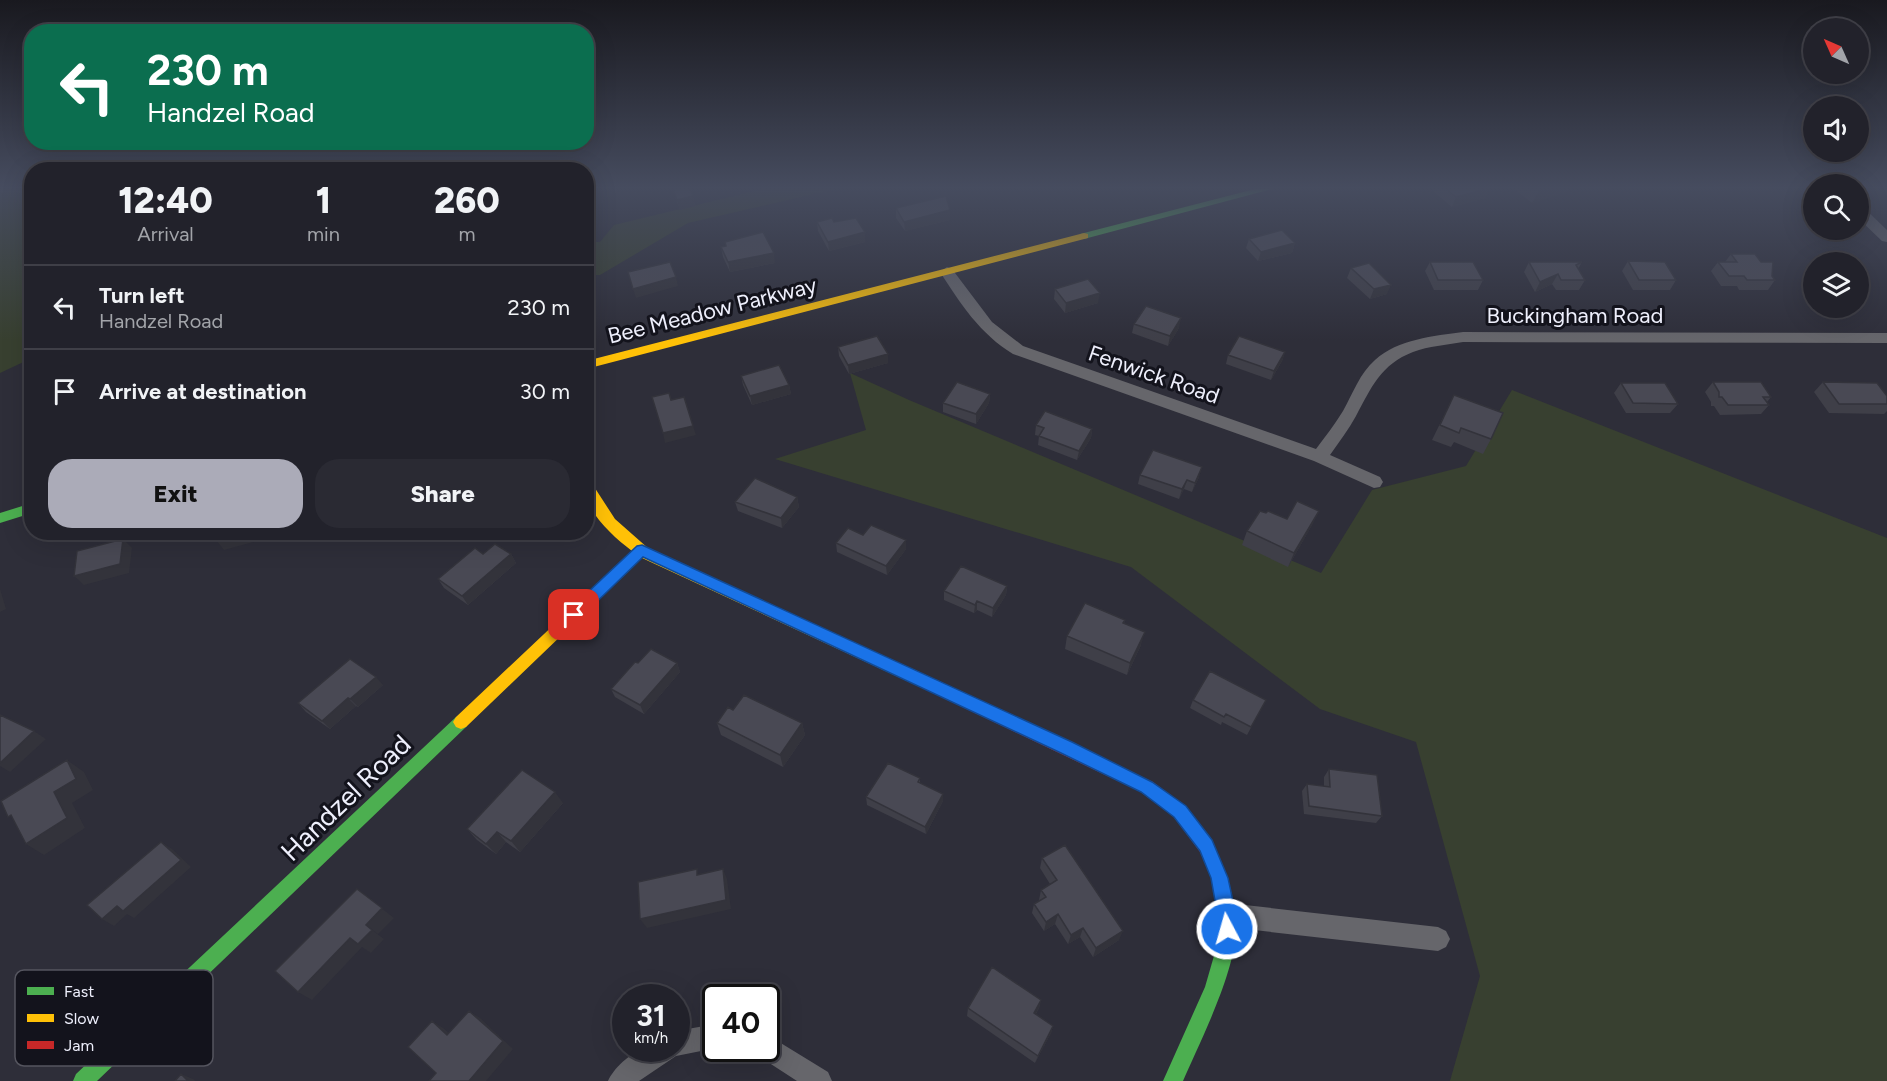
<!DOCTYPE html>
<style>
body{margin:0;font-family:Figtree,sans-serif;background:#2a2a33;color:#f1f3f6;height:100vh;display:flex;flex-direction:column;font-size:22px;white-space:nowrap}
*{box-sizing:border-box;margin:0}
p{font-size:20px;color:#a2a4a9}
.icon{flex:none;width:33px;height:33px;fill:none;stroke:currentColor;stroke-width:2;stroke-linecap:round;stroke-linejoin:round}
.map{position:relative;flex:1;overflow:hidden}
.panel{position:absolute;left:24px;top:162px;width:570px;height:378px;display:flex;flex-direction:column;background:#22222b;border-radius:24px;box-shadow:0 6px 24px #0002,0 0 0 2px #3f3f47}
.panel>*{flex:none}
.hud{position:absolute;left:24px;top:24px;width:570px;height:126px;border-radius:24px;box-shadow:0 6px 24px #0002,0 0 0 2px #3f3f47;background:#0b6e4f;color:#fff;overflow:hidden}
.needle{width:39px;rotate:315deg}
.buttons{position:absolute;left:1803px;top:18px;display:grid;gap:12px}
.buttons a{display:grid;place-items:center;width:66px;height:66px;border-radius:50%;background:#22222b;box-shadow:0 6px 24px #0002,0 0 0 2px #3f3f47;font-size:30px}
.speed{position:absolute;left:612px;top:984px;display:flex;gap:12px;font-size:30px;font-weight:700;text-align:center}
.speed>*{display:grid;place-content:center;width:78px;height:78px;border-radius:50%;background:#22222b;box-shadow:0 6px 24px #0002,0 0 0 2px #3f3f47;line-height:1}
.speed small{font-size:15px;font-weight:400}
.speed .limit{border:3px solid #111;border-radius:9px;background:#fff;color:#111}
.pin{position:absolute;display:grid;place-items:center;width:51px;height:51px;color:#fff;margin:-26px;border-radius:12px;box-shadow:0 3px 9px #0006}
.me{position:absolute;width:66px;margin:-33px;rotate:354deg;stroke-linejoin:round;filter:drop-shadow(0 0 4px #0008)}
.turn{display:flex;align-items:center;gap:21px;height:126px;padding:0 24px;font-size:27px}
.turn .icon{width:78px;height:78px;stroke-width:2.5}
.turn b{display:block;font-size:42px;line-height:51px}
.eta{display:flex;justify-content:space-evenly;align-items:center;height:102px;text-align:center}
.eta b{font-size:36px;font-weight:800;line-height:42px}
.primary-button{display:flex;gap:12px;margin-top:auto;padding:12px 24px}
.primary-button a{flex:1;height:69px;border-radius:24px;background:#ababb8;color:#111;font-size:24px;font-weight:800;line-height:69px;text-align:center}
.primary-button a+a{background:#2a2a33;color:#f1f3f6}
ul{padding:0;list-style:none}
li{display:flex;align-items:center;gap:18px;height:84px;padding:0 24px;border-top:2px solid #3f3f47}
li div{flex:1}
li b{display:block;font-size:22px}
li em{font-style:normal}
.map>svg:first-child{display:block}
</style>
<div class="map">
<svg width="1887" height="1081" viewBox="0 0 1887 1081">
<rect width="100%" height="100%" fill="#2e2e39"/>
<path fill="#384030" d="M0,189H31L32,358L0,373Z
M763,189H835L688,223L600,275H587V242H600L614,225Z
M850,373L909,400L1321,573L1372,490L1466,466L1512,390L1887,538V1081H1450L1480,976L1416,742L1320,709L1131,567L775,459L866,430Z"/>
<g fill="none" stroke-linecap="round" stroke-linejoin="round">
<path fill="#66666b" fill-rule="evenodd" d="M1858,206L1863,207L1887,230V242L1882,241L1858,218Z
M947,267L952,269L992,322L1023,346L1316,449C1325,437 1335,424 1343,411C1353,393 1360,373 1375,360C1398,339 1434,336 1463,332L1887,333V343L1463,342C1446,345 1429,346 1413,352C1381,364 1371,388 1356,416C1349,429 1339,442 1330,455L1380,477L1383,482L1380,487L1374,488L1314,461L1013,354C980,334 960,303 940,272Z
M1227,903L1438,927L1446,931L1450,939L1446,947L1438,951L1227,927L1219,923L1215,915L1219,907Z
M716,1024V1048L676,1056L639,1081H608C614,1068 629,1054 643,1049C652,1046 667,1048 676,1048V1031Z
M766,1034L828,1072L832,1081H797L757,1055L755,1048H766Z"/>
<path fill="#4caf50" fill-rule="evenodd" d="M1255,189H1272L1084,239L1079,236L1080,234Z
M32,503V513L0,523V513Z
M461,715L466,717L469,722L466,727L97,1081H73L76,1074L456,717Z
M1227,906L1233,909C1249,948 1199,1043 1183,1081H1163L1205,987L1218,942V915L1221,909Z"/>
<path fill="#ffc107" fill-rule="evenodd" d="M1084,233L1088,234V238L586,369V361Z
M586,480L591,482L615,519L649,549L930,677L932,682L930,687L925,689L920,687L642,558L466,727L461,729L456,727L453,722L456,717L632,551C615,538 595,520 587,500C585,494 586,486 586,480Z"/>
<path fill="#c62828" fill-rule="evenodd" d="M925,675L1153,782L1186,807L1212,840L1228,878L1236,915L1233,921L1227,924L1221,921L1212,878L1200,852L1174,817L1141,792L920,687L918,682L920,677Z"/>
</g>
<path fill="#3f3f48" d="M672,189H690L693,196L695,206L680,210Z
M1435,189H1489L1485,198L1452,207L1434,192Z
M1514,189H1568L1566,192L1532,203Z
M896,208L950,220L905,231L896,218Z
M817,222H834L865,242L829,251L818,231Z
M1249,239L1295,243L1292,253L1258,261L1246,248Z
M721,247L775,263L730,272L723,257Z
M1731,254L1772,276L1775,280L1768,290H1739L1737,286H1721L1711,271L1718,262H1725Z
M1820,255L1851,262H1814Z
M1628,261L1676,280L1670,290H1633L1622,271Z
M1430,262L1483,280L1478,290H1434L1425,271Z
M1529,262H1582L1578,269L1585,280L1579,290H1556L1552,284L1535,292L1524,272Z
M1351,268L1387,294L1370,299L1347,278Z
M1858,271L1865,279L1858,286Z
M1055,289L1098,303L1065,313L1054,299Z
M1134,324L1179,328L1168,346L1132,333Z
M838,347L888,363L849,374L839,356Z
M1285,352L1282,361L1271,380L1226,364L1228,355Z
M741,376L789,385L791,394L752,405L743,385Z
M1713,382L1771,397L1767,402L1769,405L1761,414L1720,415L1714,406H1711V402L1705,392Z
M1823,382L1887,396V411L1884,414L1829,413L1814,392Z
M1621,383L1678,404L1670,413H1626L1614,393Z
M990,394L989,403L976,424L943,412V403Z
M1454,395L1491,439L1483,454L1454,442L1451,447L1432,440Z
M1036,425L1092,429L1091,438L1077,460L1038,445L1039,436L1035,435Z
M1140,475L1199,477L1192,492L1184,489L1179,499L1138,484Z
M797,497L799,507L782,528L738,511L735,502Z
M1319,511L1312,525L1288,567L1242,545L1247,531L1266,513L1287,519Z
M906,540V549L887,575L837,552L836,543Z
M483,554H511L516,563L468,605L444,588L438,579Z
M1007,586L1006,595L992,617L977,610L974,613L944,600V591Z
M1125,620L1124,624L1141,645L1127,675L1065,649L1067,636Z
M638,663H677L680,672L644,714L615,697L611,689Z
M383,685L358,707L356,706L330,729L306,712L298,703Z
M1193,700H1266L1247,735L1222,722L1221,725L1190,708Z
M733,710L802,723L805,735L783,767L721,735L717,723Z
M1329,769L1382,816L1376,823L1304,814L1302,791L1307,784L1324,786V777Z
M920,778V783L943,794V801L926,834L867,805L866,797Z
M563,803L520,852L506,842L496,854L477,840L467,829Z
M1042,858L1119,940L1093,957L1080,937L1068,944L1055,924L1044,931L1032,913L1034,904L1040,901L1039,900L1041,890L1050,884L1040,868Z
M1041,1000L1039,1008L1036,1014L1053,1026L1051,1033L1035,1063L967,1016L968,1008Z"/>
<path fill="#33333b" d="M1486,189H1489L1485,198L1452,207L1456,197Z
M1540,189H1568L1566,192L1532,203Z
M693,196L695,206L680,210L677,200Z
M950,210V220L905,231L904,222Z
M865,232V242L829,251L828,242Z
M1295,243L1292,253L1258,261L1261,252Z
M774,253L775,263L730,272L728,262Z
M1558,274L1552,284L1535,292L1540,282Z
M676,277L678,286L636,298L633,289Z
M1391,285L1387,294L1370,299L1374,289Z
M1100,293L1098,303L1065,313L1066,303Z
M1181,318L1179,328L1168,346L1170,336Z
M1285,352L1282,361L1271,380L1274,371Z
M888,354V363L849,374L848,365Z
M789,385L791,394L752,405L750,396Z
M990,394L989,403L976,424V414Z
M693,426L696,435L665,443L663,433Z
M1092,429L1091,438L1077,460L1079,451Z
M1202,467L1199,477L1192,492L1195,483Z
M1187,480L1184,489L1179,499L1182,489Z
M797,497L799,507L782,528L781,518Z
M1319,511L1312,525L1288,567L1294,553Z
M246,532H272V537L224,550L216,540Z
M123,539L132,548L129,573L84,585L74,576Z
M906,540V549L887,575L886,566Z
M511,554L516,563L468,605L462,596Z
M1007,586L1006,595L992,617L993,608Z
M0,589L6,609L0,612Z
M977,601V610L974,613L975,605Z
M1145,632L1141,645L1127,675L1130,663Z
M677,663L680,672L644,714L640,705Z
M376,677L383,685L358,707L350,699Z
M348,698L356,706L330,729L322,721Z
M802,723L805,735L783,767L780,755Z
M34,731L46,739L10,772L0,766V763Z
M67,760L84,772L93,790L72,803L85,828L44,855L26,844L54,792Z
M555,792L563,803L520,852L511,841Z
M943,794V801L926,834L925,827Z
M497,832L506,842L496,854L486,844Z
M161,842L172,849L191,867L134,918L127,914L114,926L102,919L117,906Z
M723,869L727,879L731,909L647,928L640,919Z
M357,889L394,918L378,934L366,925Z
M1058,914L1055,924L1044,931L1046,922Z
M1083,928L1080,937L1068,944L1071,935Z
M372,930L384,939L371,953L362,947L312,1000L298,992L350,938Z
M1123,931L1119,940L1093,957L1096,948Z
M1041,1000L1039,1008L1032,1021L1034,1013Z
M469,1011L480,1018L513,1049L486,1081H469Z
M432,1021L443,1028L459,1042L447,1035Z
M1053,1026L1051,1033L1035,1063L1038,1056Z
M181,1074L193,1079L196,1081H188Z"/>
<path fill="#494954" stroke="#33333b" stroke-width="1.5" d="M673,189H690L693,196L677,200Z
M1446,189H1486L1456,197Z
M946,196L950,210L904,222L896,208Z
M832,218L834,222L856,218L865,232L828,242L817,222Z
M1282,230L1295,243L1261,252L1249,239Z
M763,232L774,253L728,262L721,247L726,246L725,242Z
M1731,254H1755L1761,262H1773L1772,276L1775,280H1747L1744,276H1729L1718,262H1737Z
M1820,255H1844L1851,262H1826Z
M1628,261L1665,262L1676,280H1639Z
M670,262L676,277L633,289L628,272Z
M1430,262H1473L1483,280H1438Z
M1529,262H1582L1576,265L1585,280H1561L1558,274L1540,282Z
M1369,263L1391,285L1374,289L1351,268Z
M1858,271L1865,279H1858Z
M1088,279L1100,293L1066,303L1055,289Z
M1146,306L1181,318L1170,336L1134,324Z
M877,336L888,354L848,365L838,347Z
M1239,336L1285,352L1274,371L1228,355Z
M779,365L789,385L750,396L741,376Z
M957,382L990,394L976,414L943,403Z
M1713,382H1761L1771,397H1763L1769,405H1728L1722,397H1719V392Z
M1823,382L1877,383L1887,396V404H1839Z
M1621,383H1665L1678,404L1633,403Z
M669,393L671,400L684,397L693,426L663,433L652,397Z
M1454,395L1503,413L1491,439L1461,428L1459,433L1440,425Z
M1045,411L1092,429L1079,451L1039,436L1044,428L1036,425Z
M1153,450L1202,467L1195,483L1187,480L1182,489L1140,475Z
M755,478L797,497L781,518L735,502Z
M1297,501L1319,511L1294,553L1247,531L1260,511L1266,513L1268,511L1287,519Z
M871,525L906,540L886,566L836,543L848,528L863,535Z
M216,532H246L216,540Z
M123,539L120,564L74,576L77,551Z
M495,544L511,554L462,596L438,579L475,548L483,554Z
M961,566L1007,586L993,608L977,601L975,605L944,591Z
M1085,603L1125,620L1123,623L1145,632L1130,663L1067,636Z
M651,649L677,663L640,705L611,689L635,662L638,663Z
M350,659L376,677L350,699L348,698L322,721L298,703Z
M1210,671L1266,700L1251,727L1226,714L1224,717L1193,700Z
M744,695L802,723L780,755L717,723L728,707L733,710Z
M0,715L34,731L0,763Z
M67,760L76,779L54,792L67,818L26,844L11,815L8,817L1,801Z
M888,763L920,778L918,782L943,794L925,827L866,797Z
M1329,769L1377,775L1382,816L1309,806L1307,784L1330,787Z
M522,770L555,792L511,841L497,832L486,844L467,829Z
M161,842L181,860L123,911L117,906L102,919L87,905Z
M1065,845L1123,931L1096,948L1083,928L1071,935L1058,914L1046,922L1034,904L1046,897L1041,890L1057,880L1042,858Z
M697,869V875L723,869L726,900L640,919L638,882Z
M357,889L382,908L366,925L372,930L358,944L350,938L298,992L275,971Z
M992,967L1041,1000L1034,1013L1053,1026L1038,1056L968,1008Z
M469,1011L503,1041L469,1081H429L436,1073L408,1047L432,1021L447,1035Z
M181,1074L188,1081H175Z"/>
<linearGradient id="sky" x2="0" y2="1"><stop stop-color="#19191f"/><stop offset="0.55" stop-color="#464c5f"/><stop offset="1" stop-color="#464c5f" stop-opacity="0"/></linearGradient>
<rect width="1887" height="341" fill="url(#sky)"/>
<path fill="#1a73e8" stroke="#114b97" stroke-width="1.5" d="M642,545L1072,742L1152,782L1186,806L1212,840L1228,878L1236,915L1233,935L1227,938L1221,935L1211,878L1200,851L1174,817L1141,792L1061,753L643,557L579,619H569L567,615L569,610L637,546Z"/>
<g text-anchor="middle" stroke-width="6" stroke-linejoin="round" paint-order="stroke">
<g font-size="22" fill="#eeeffc" stroke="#13131c">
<text transform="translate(712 310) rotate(-14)" y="8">Bee Meadow Parkway</text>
<text x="1575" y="323">Buckingham Road</text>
<text transform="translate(1154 374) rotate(19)" y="8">Fenwick Road</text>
</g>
<g font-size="27" fill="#eeeffc" stroke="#13131c">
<text transform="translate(346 798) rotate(-44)" y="9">Handzel Road</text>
</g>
</g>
<rect x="15" y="970" width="198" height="96" rx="9" fill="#13131c" stroke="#55555f" stroke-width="1.5"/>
<rect x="27" y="987" width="27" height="8" fill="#4caf50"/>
<rect x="27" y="1014" width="27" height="8" fill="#ffc107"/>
<rect x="27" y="1041" width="27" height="8" fill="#c62828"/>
<g font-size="16" fill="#eeeffc">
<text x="64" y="997">Fast</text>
<text x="64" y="1024">Slow</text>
<text x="64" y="1051">Jam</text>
</g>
</svg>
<div class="buttons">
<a><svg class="needle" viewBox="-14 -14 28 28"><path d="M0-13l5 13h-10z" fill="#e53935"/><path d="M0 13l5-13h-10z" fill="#a2a4a9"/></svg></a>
<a><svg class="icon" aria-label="sound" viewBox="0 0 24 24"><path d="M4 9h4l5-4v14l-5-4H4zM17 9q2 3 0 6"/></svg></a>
<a><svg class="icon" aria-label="search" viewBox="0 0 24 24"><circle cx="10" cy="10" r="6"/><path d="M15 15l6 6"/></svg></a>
<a><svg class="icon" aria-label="layers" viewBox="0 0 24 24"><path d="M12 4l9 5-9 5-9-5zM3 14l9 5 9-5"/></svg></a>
</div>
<div class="speed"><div>31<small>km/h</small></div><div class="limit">40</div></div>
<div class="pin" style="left:574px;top:615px;background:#d93025"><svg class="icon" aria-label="arrive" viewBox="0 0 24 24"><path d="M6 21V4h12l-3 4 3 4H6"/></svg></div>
<svg class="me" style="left:1227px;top:929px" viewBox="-20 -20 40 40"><circle r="17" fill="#1a73e8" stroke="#fff" stroke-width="3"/><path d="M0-11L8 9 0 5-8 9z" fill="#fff"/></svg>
<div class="hud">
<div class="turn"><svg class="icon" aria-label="left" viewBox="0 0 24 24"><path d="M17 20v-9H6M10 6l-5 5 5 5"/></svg><div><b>230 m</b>Handzel Road</div></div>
</div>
<section class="panel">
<div class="eta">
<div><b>12:40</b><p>Arrival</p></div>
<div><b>1</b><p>min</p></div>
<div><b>260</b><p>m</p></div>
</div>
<ul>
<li><svg class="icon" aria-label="left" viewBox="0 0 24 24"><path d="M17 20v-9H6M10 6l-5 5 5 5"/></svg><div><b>Turn left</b><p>Handzel Road</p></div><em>230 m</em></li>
<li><svg class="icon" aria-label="arrive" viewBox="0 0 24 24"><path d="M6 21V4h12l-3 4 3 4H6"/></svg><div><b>Arrive at destination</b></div><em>30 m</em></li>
</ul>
<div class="primary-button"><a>Exit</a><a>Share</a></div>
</section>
</div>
